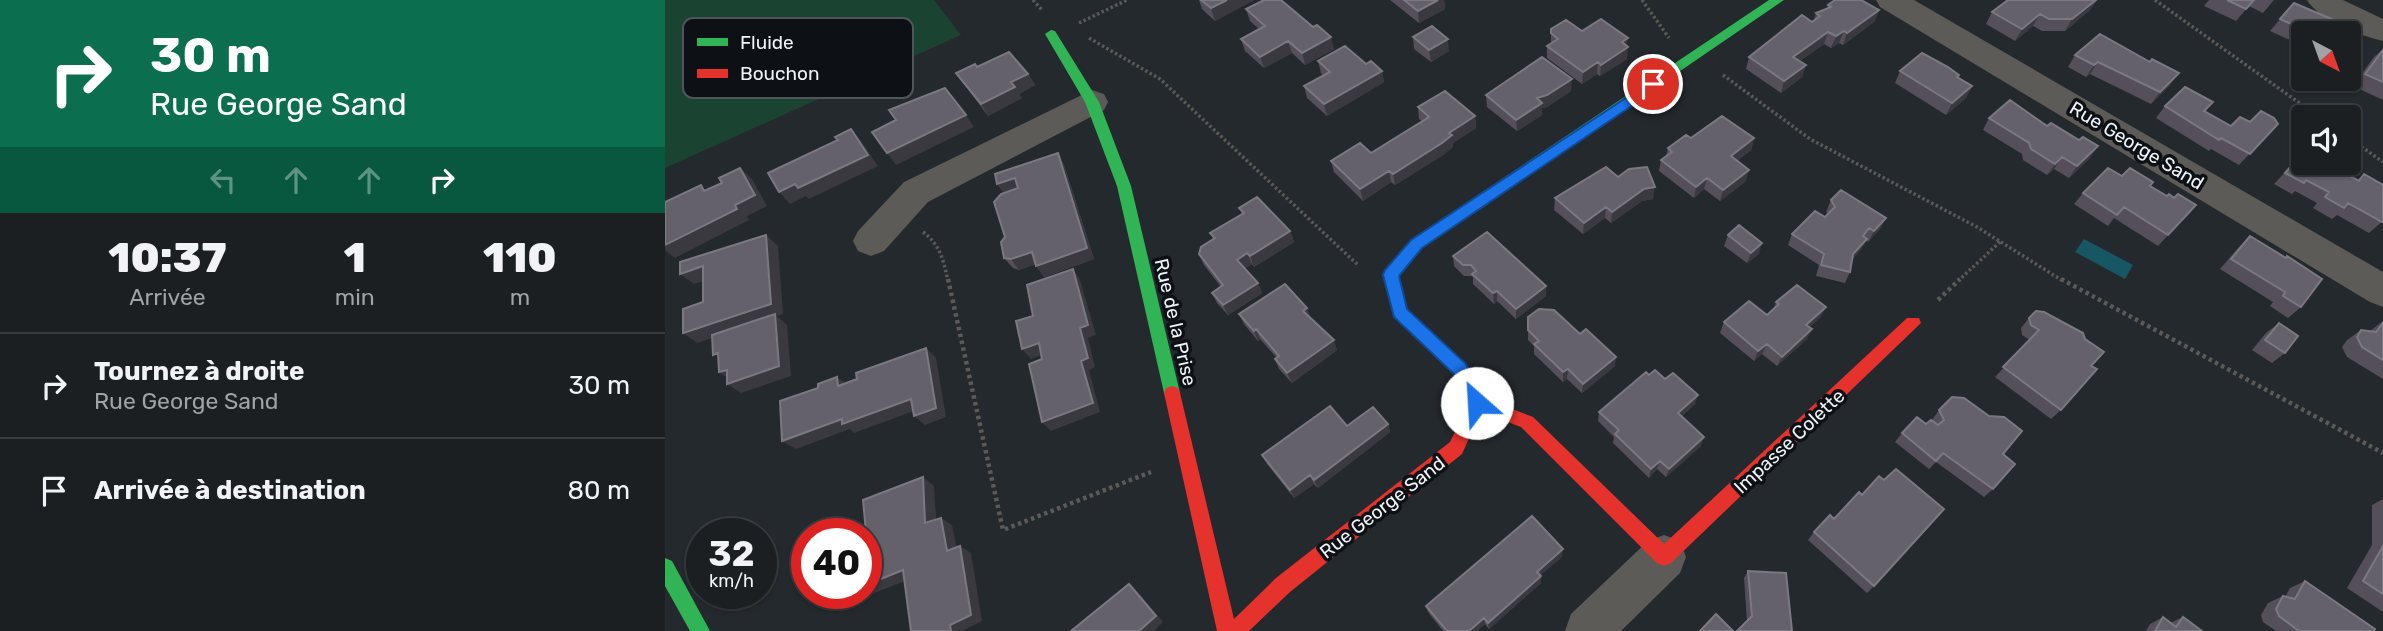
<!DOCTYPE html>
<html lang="fr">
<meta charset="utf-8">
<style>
body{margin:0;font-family:Rubik,sans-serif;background:#24272a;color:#f1f3f6;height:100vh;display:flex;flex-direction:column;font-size:26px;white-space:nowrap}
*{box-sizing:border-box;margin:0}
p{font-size:23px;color:#a0a2a5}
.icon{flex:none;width:38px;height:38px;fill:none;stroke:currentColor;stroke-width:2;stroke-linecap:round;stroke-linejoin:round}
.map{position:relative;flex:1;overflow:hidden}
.sheet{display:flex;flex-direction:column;background:#1b1f22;width:665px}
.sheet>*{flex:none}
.top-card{background:#0b6e4f;color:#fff;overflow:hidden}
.needle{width:46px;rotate:139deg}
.tools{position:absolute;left:1626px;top:21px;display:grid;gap:14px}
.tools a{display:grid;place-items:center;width:70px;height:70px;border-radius:7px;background:#1b1f22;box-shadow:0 2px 5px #0004,0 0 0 2px #393d40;font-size:35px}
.speed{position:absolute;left:21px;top:518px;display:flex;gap:14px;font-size:35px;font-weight:700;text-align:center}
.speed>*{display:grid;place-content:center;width:91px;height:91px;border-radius:50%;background:#1b1f22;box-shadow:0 2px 5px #0004,0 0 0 2px #393d40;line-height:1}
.speed small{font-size:18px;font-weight:400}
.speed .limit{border:10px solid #d22;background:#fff;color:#111}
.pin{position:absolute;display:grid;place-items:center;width:60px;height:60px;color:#fff;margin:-30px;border:4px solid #fff;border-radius:50%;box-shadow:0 2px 7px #0007}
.me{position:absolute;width:77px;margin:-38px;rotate:334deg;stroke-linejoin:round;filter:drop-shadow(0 0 5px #0008)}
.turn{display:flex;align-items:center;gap:24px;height:147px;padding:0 35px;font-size:32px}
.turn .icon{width:91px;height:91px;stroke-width:2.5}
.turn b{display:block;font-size:49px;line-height:60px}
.lanes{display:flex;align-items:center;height:66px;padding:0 35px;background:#0003;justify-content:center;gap:35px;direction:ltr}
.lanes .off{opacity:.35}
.eta{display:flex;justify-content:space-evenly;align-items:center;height:119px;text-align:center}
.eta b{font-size:42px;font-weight:800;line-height:49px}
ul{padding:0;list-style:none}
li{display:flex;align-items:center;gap:21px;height:105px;padding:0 35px;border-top:2px solid #393d40}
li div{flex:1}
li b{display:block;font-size:26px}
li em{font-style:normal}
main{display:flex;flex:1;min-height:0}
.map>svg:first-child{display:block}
</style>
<main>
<section class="sheet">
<div class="top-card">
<div class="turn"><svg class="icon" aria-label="right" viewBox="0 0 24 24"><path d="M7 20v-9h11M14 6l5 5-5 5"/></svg><div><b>30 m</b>Rue George Sand</div></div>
<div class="lanes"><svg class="icon off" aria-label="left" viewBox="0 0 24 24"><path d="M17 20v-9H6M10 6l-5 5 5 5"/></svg><svg class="icon off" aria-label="ahead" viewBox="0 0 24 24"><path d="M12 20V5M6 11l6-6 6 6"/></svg><svg class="icon off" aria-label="ahead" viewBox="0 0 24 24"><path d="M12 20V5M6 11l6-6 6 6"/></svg><svg class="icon" aria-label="right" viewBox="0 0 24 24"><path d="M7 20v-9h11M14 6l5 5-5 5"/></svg></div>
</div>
<div class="eta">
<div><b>10:37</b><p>Arrivée</p></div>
<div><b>1</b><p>min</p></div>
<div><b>110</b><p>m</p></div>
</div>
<ul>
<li><svg class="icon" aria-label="right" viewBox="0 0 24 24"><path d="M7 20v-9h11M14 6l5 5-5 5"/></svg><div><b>Tournez à droite</b><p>Rue George Sand</p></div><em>30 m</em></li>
<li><svg class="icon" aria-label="arrive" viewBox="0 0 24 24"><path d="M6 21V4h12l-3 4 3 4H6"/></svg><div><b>Arrivée à destination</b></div><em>80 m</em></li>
</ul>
</section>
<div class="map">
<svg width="1718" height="631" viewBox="0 0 1718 631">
<rect width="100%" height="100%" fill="#24292e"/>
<path fill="#1b4331" d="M0,0H269L296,35L0,168Z"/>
<path fill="#165763" d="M1419,239L1468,265L1460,279L1410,252Z"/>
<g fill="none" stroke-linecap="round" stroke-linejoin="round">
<path stroke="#5a5a58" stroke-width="3.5" stroke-dasharray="2.5 2.5" stroke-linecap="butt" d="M368,0L377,10
M977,0L1004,38
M1490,0L1654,117
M414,23L462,0
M424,38L495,79L694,266
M1058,75L1145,139L1312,227L1398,281
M1684,138L1718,162
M258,232C275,244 279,262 283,281
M1293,281L1336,241"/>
<path stroke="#5a5a58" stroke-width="4.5" stroke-dasharray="3.5 3.5" stroke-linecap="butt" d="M283,279L338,530L486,472
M1396,279L1718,453
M1273,300L1295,279"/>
<path fill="#5c5b57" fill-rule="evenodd" d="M1211,0H1249L1718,272V307L1705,302L1215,7Z
M1642,0H1678L1718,19V41C1694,35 1656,22 1642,0Z
M427,90L439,94L443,102L439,110L263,202L219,251L206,256L193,251L188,241L193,231L239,182Z
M999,535L1015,541L1021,557L1015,573L956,631H900L906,614L983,541Z"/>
<path fill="#30b455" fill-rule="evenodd" d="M1104,0H1119L756,248L739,269H729L726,265L746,240Z
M386,30L390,31L434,102L466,186L515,393L513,398L507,400L501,398L499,393L452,186L420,102L380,34Z
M0,558L7,561L45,631H25L0,586Z"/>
<path fill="#e5322d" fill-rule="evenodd" d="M734,259L739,261L742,265L734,276L742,309L801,364L818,398L868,417L999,544L1242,318H1254L1256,323L1006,563L999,566L992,563L856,427L816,412L797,454L625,592L584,631H552L499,393L501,388L507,386L513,388L515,393L569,619L611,578L785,442L804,403L789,374L729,317L718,275L729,261Z"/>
</g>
<path fill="#544f58" d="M534,0H589L550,21L537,9Z
M725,0H779L780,9L754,23Z
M1343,0H1432L1425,10L1400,31H1377L1368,26L1350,41L1321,24L1327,12Z
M1544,0H1609L1598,13L1584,6L1571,21L1539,6Z
M1629,3L1680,33H1638V46L1605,31Z
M1163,5L1214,10L1209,22L1178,45L1174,43L1166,48L1159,44L1135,61L1141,65L1137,77L1116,93L1081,69L1084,57L1147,22L1149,20L1151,13L1162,8Z
M581,9L648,27L669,49L640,65L627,53L599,68L580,51L576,39L594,29L585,21Z
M886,29L917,31L962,46V59L935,76L932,74L917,84L882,58V46L886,44Z
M748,37L784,51L766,62L749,49Z
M1718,49V100L1688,86L1709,57Z
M1410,55L1505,85L1486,104L1425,74L1421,77L1403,67Z
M653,61L701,64L717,71L719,82L662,116L642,98L639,86L658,76L656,73Z
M312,67L363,74L370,85L354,94L357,98L323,116L291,73Z
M1235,71L1294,75L1293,77L1307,86L1301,98L1281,115L1230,83Z
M906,91L882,107L877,108V115L852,131L822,107L821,95Z
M1548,102L1541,111L1566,126L1585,122L1613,124L1574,165L1546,149L1544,151L1491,118L1500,106Z
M753,107L810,116L811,128L788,143V147L778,155L730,185L726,182L698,201L669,172L666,161L706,153L757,121L754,119Z
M1324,118L1425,158L1404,178L1389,169L1382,175L1358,160L1357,154L1318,130Z
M1026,138H1089L1086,150L1072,161L1081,181L1055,201L1039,189L1029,198L994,171L996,160L1001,156L1003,148Z
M393,153L399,165L429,259L379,277L370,264L354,270L348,268L339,258V193L332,184Z
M1641,163L1663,172L1668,167L1692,180L1699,174L1718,221L1704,233L1672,215L1667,219L1648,208L1652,203L1630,191L1627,194L1609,184L1627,165L1635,169Z
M1457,176L1485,186L1502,196L1531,205L1493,246L1449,218L1443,226L1409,204L1418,193Z
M953,177L988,199L977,201L946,223L940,218L918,234L889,210L890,198Z
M1166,200L1221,218L1215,229L1203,242L1201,240L1196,249L1187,260L1185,272L1180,283L1151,276L1154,265L1123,245L1127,234L1160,217L1163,214L1161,212Z
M574,208L625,231L629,242L589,267L587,264L579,269L593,283L597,293L563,315L552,303L547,293L556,287L539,265L534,254L548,239L545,233L577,214Z
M1063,235L1094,254L1082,263L1059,246Z
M1585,236L1620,258L1622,256L1636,307L1623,318L1605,306L1608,302L1555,269L1574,247Z
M788,256L881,296L851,319L832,301L829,304L808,284V277L806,276H799L789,266Z
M1111,302L1156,317L1144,327L1142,339L1112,366L1097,354L1089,361L1055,333L1059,322L1102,315L1109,308Z
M574,314L646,318L672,350L627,383L614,369L610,359L612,358L595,339L593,341L579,324Z
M1364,318L1426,366L1396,410L1386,419L1330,377L1365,340L1357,335L1356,328Z
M1718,321V379L1682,357L1677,347L1682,340L1696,330L1705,331Z
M1614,323L1620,353L1607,363L1587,350L1601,333Z
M863,330L950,366L917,393L902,379L898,382L869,354V346L863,340Z
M984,375L1030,404L1017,416L1036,446L1001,477L992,469L984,478L948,443L949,437L933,421L934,412Z
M1274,410L1338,454L1328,489L1319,497L1271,462L1264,469L1230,442L1237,433L1267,421V420Z
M723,424L725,432L653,488L649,484L629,498L602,464L597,455L682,426Z
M1197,495L1209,586L1202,593L1143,540L1149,532L1169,519Z
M1718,499V612L1682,588L1707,545V505Z
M897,557L875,575L876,583L824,629L820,624L812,631H778L763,612L761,606Z
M1083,571L1127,631L1082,621L1079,578Z
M1640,581L1709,631H1611L1598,622L1596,615L1603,603L1618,596L1620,597L1625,588Z
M1498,617L1505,623L1518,617L1537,631H1481L1485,624Z"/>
<path fill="#3a3940" d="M562,0H589L550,21L546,8Z
M772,0H779L780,9L754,23L753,11Z
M1431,0H1432L1425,10L1400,31L1407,19Z
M1214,10L1209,22L1178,45L1182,33Z
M1375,14L1368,26L1350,41L1357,29Z
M1179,31L1174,43L1166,48L1171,36Z
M1163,32L1159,44L1124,69L1128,57Z
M666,37L669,49L640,65L637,53Z
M963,38L961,48L963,47L962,59L935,76L936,65L957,42Z
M783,39L784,51L766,62L764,50Z
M623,41L627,53L599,68L595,57Z
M933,62L932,74L917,84L918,72Z
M1433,62L1425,74L1421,77L1429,65Z
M1141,65L1137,77L1116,93L1119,81Z
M717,71L719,82L662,116L659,104Z
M1514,73L1505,85L1486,104L1495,92Z
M363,74L370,85L354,94L357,98L323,116L316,104L346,82Z
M907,79L906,91L882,107L877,108V115L852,131L851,120L872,98Z
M1307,86L1301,98L1281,115L1287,103Z
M301,115L309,127L231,165L222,153Z
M810,116L811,128L788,143V147L778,155L730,185L728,174L784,133Z
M186,129L196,141L213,166L144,199L141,196L125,204L114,192Z
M1089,138L1086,150L1063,168L1066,156Z
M1433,146L1425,158L1404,178L1412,166Z
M393,153L399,165L429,259L379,277L371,266Z
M1397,157L1389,169L1382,175L1390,164Z
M75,168L87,179L102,206L82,216L84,220L10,258L0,250V245L70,205Z
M1084,170L1081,181L1055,201L1058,190Z
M724,171L726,182L698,201L695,189Z
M350,178L358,189L340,195L332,184Z
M1042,178L1039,189L1029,198L1031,187Z
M990,187L988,199L977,201L946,223L947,212L979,189Z
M941,207L940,218L918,234L919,223Z
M1221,218L1215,229L1203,242L1209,231Z
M625,231L629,242L589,267L585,256Z
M101,235L113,246L118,314L112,316L122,325L126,376L76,393L62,384L68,382L54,372L110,317L32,343L18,333Z
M1202,239L1196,249L1183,265L1188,254Z
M1097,243L1094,254L1082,263L1086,253Z
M367,252L375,263L354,270L346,259Z
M582,253L587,264L576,271L572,260Z
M38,266L51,277L29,284L15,274Z
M408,269L415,280L431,335L423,338L430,367L424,370L435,412L386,431L377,422L415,328Z
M593,283L597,293L563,315L558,305Z
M881,286V296L851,319V309Z
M832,291V301L829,304L828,293Z
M1161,307L1156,317L1136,335L1141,325Z
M642,308L646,318L638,311Z
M591,329L595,339L593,341L589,331Z
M1147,329L1142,339L1112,366L1117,357Z
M669,340L672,350L627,383L622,373Z
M374,343L382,353L366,359L357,349Z
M1102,344L1097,354L1089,361L1093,351Z
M261,348L271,358L281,417L260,425L249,416Z
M951,357L950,366L917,393L918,384Z
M903,369L902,379L898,382V372Z
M172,377L184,386H173Z
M1033,395L1030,404L1010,422L1013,413Z
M246,399L257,408L189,433L185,429L131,449L117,441L177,419Z
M723,424L725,432L653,488L649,480Z
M1039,437L1036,446L1001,477L1004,469Z
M995,461L992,469L984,478L986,469Z
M645,475L649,484L629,498L625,490Z
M258,477L269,486L272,531L260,523Z
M276,518L287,525L294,558L282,551Z
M295,546L306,553L317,621L297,631H286L285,625Z
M898,549L897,557L872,578V572Z
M238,570L250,577L197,598L187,593H201V585Z
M876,576V583L824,629L823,623Z
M464,584L472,591L498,622L489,631H474Z
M819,618L820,624L812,631H804Z"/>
<path fill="#64616a" stroke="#7a7880" stroke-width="2" d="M536,0H562L546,8Z
M599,0H616L648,27L652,25L666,37L637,53L623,41L595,57L576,39L600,26L581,9Z
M739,0H773L753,11Z
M1170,0H1196L1214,10L1182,33L1179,31L1171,36L1163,32L1128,57L1141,65L1119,81L1084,57L1137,15L1147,22L1155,16L1151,13L1166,7L1163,5Z
M1343,0H1431L1407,19H1384L1375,14L1357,29L1327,12Z
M1562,0H1589L1581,9Z
M1629,3L1685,27L1680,33H1646L1615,19Z
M936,19L963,38L957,42L963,47L936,65L933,62L918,72L882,46L893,39L886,33V29L901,20L917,31Z
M767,26L783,39L764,50L748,37Z
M1435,34L1485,62L1487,59L1514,73L1495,92L1433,62L1429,65L1410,55Z
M680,46L701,64L706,61L717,71L659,104L639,86L665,72L653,61Z
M1718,50V82L1700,74Z
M344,52L363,74L346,82L350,87L316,104L291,73L310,64L312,67Z
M1257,53L1283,67L1294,75L1292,77L1307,86L1287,103L1235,71Z
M877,57L907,79L882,95L872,98L877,103L851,120L821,95Z
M1520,87L1548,102L1539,111L1566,126L1575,117L1585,122L1596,111L1609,118L1613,124L1585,154L1556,138L1554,140L1500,106Z
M280,88L301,115L222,153L207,132L231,120L224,110Z
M780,91L810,116L784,133L787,135L777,143L728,174L724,171L695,189L666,161L695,143L706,153L764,117L753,107Z
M1345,100L1382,126L1386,123L1414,140L1418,137L1433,146L1412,166L1397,157L1390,164L1366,149L1364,143L1324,118Z
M1057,116L1089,138L1066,156L1084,170L1058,190L1042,178L1031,187L996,160L1007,152L1003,148L1021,135L1026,138Z
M186,129L203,155L133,188L130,184L114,192L103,173L173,140L170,137Z
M393,153L422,248L371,266L367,252L346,259L339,258L336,242L340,237L329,202L336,194L353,188L350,178L332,184L330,174Z
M1642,163H1645L1663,173L1668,167L1694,181L1699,174L1718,185V221L1717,222L1683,203L1679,208L1660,197L1664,192L1641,180L1639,183L1620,173L1627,165L1636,169Z
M941,167L953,177L964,169L982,167L990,187L979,189L947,212L941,207L919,223L890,198Z
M75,168L90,195L70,205L72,209L0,245V202L36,185L39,191L57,183L54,178Z
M1443,168L1457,176L1465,168L1488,182L1485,186L1502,196L1504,194L1509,198L1513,194L1531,205L1503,235L1459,207L1452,215L1418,193Z
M1176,190L1221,218L1209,231L1204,228L1198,236L1202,239L1188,254L1185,272L1156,265L1159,254L1127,234L1150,211L1160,217L1170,207L1166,200Z
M592,197L625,231L585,256L582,253L572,260L593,283L558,305L547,293L558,285L534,254L536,247L550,238L545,233L579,213L574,208Z
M1074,225L1097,243L1086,253L1063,235Z
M822,232L881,286L851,309L832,291L828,293L807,274L811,271L806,265H798L788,256Z
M101,235L106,304L18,333V309L38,302V266L15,274V262Z
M1585,236L1621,258L1622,256L1657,279L1636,307L1618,296L1620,292L1566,259Z
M408,269L423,325L415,328L423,358L416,361L428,403L377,422L364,364L377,359L374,343L357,349L351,321L368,316L362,285Z
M620,284L642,308L638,311L669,340L622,373L610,359L614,356L591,329L589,331L574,314Z
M1132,285L1161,307L1141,325L1147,329L1117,357L1102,344L1093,351L1059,322L1084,301L1102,315L1114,304L1111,302Z
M874,309L889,310L915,334L921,329L951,357L918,384L903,369L898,372L869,344L874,341L863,330V317Z
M1371,311L1379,312L1418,333L1420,339L1439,352L1426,366L1432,369L1396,410L1338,367L1374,330L1366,325L1364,318Z
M110,314L114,366L62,384V370L54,372L53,353L48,355L47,335Z
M1614,323L1633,336L1620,353L1600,340Z
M1718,323V360L1697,347L1692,337L1696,330L1711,332Z
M261,348L271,408L249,416L246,399L177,424V419L117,441L115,401L153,388V384L172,377L173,386L192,379L191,373Z
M990,370L1000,379L1008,373L1033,395L1013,413L1039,437L1004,469L995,461L986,469L950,434L954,430L934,412L981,372L984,375Z
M1287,397L1299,398L1324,416L1339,417L1357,431L1338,454L1350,464L1328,489L1278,453L1271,461L1237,433L1252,417L1261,424L1266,420L1273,425L1279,420L1274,410Z
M665,406L682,426L708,407L723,424L649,480L645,475L625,490L597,455Z
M1231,469L1279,509L1209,586L1149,532L1165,515L1169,519L1194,492L1197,495L1214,476L1219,480Z
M258,477L260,523L276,518L282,551L295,546L306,615L285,625L286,631H246L238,570L201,585V565L204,564L198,500Z
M867,516L898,549L872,572L876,576L823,623L819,618L804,631H782L761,606Z
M1718,546V594L1698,581Z
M1083,571L1121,573L1127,631H1072L1087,616Z
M1640,581L1710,629L1709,631H1634L1614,616L1611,609L1618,596L1630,599Z
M464,584L491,616L474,631H406Z
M1051,614L1068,631H1035Z
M1498,617L1511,627L1518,617L1537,631H1490Z"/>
<path fill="#1a73e8" stroke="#114b97" stroke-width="2" d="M988,80L995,84L993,88L757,248L734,276L742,309L801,364L820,403L818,409L812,411L806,409L789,374L729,317L718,275L720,270L746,240Z"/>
<g text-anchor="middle" stroke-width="7" stroke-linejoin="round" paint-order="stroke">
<g font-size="19" fill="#eef4fa" stroke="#0d1115">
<text transform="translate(1472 145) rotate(31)" y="7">Rue George Sand</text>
<text transform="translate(511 322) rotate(77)" y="7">Rue de la Prise</text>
<text transform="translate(1124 441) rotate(-43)" y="7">Impasse Colette</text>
<text transform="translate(717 507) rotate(-38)" y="7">Rue George Sand</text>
</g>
</g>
<rect x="18" y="18" width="230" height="80" rx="10" fill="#0d1115" stroke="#50555a" stroke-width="2"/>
<rect x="32" y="38" width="31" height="8" fill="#30b455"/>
<rect x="32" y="69" width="31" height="9" fill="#e5322d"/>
<g font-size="19" fill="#eef4fa">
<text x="75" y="49">Fluide</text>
<text x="75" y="80">Bouchon</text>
</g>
</svg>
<div class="tools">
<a><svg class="needle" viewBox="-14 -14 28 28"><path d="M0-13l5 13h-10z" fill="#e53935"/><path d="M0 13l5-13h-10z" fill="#a0a2a5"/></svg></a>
<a><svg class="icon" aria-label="sound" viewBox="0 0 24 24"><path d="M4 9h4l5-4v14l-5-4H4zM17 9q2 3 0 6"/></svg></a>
</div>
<div class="speed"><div>32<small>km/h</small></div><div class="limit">40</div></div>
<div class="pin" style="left:988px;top:84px;background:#d93025"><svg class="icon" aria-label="arrive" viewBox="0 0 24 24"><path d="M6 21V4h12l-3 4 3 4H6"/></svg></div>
<svg class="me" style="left:812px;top:403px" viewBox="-20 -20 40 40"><circle r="19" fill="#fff"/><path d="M0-13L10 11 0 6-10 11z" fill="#1a73e8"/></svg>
</div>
</main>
